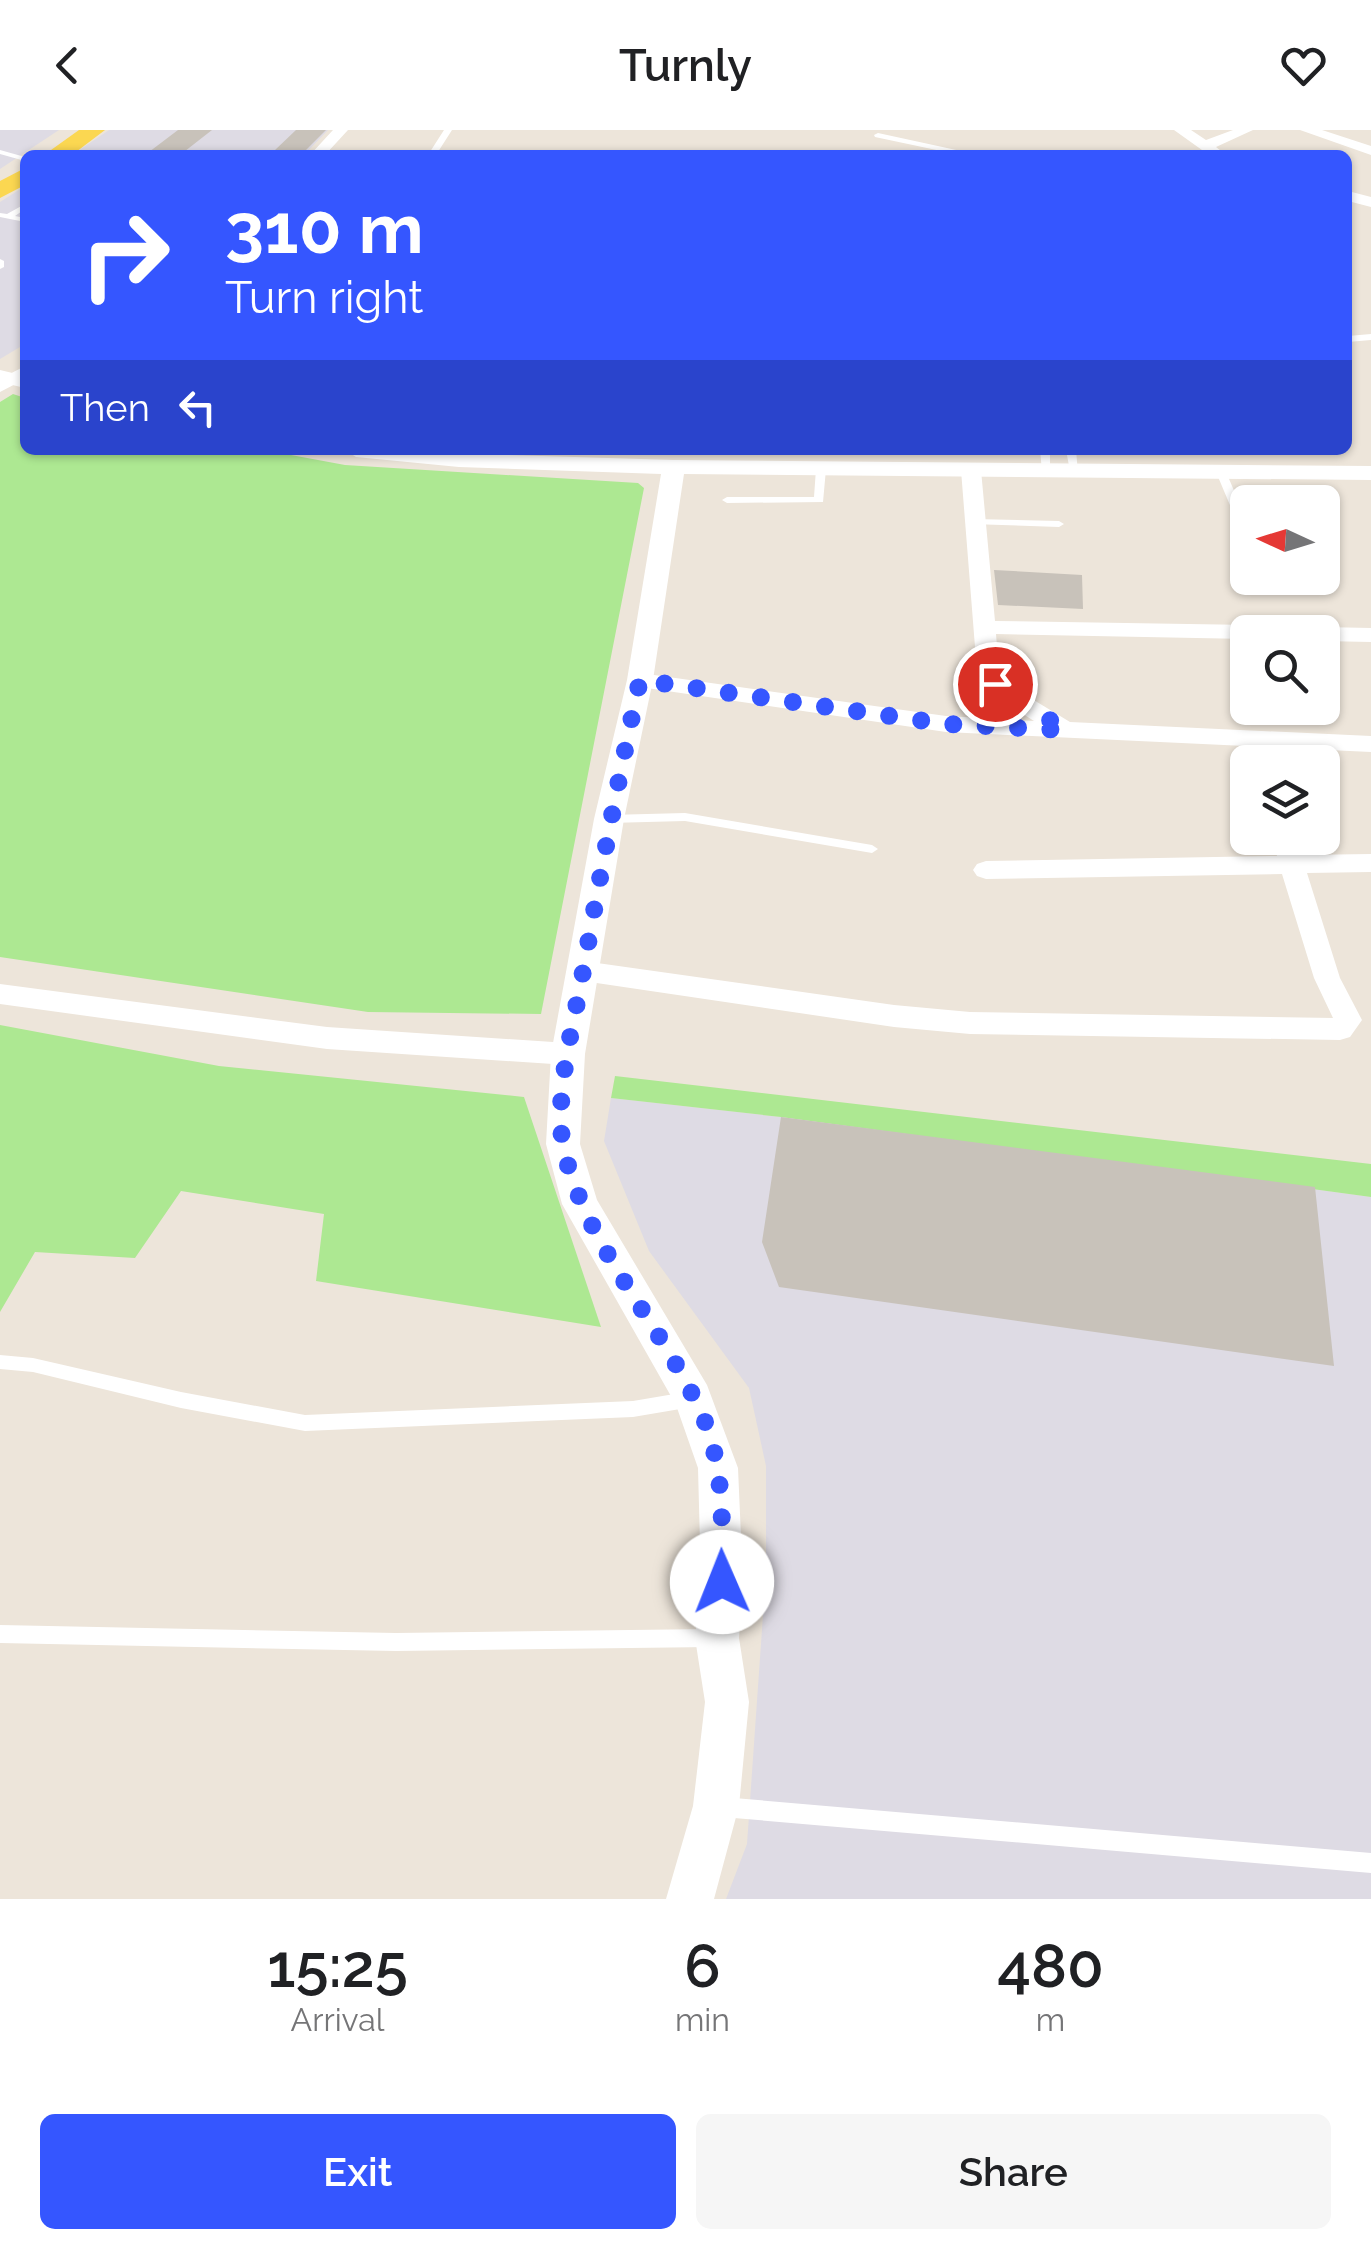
<!DOCTYPE html>
<style>
body{margin:0;font-family:Raleway,sans-serif;background:#f6f6f6;color:#202124;height:100vh;display:flex;flex-direction:column;font-size:38px;white-space:nowrap}
*{box-sizing:border-box;margin:0}
p{font-size:32px;color:#757577}
.icon{flex:none;width:55px;height:55px;fill:none;stroke:currentColor;stroke-width:2;stroke-linecap:round;stroke-linejoin:round}
.map{position:relative;height:1769px;overflow:hidden}
.side{display:flex;flex-direction:column;background:#fff;flex:1}
.side>*{flex:none}
.guide{position:absolute;left:20px;top:20px;width:1332px;height:305px;border-radius:15px;box-shadow:0 2px 8px #0004;background:#3556ff;color:#fff;overflow:hidden}
.needle{width:65px;rotate:274deg}
.tools{position:absolute;left:1230px;top:355px;display:grid;gap:20px}
.tools a{display:grid;place-items:center;width:110px;height:110px;border-radius:15px;background:#fff;box-shadow:0 2px 8px #0004;font-size:50px}
.pin{position:absolute;display:grid;place-items:center;width:85px;height:85px;color:#fff;margin:-42px;border:5px solid #fff;border-radius:50%;box-shadow:0 2px 10px #0007}
.me{position:absolute;width:110px;margin:-55px;rotate:359deg;stroke-linejoin:round;filter:drop-shadow(0 0 8px #0008)}
.turn{display:flex;align-items:center;gap:35px;height:210px;padding:0 40px;font-size:45px}
.turn .icon{width:130px;height:130px;stroke-width:2.5}
.turn b{display:block;font-size:70px;line-height:85px}
.then{display:flex;align-items:center;height:95px;padding:0 40px;background:#0003;gap:20px;font-size:38px}
.eta{display:flex;justify-content:space-evenly;align-items:center;height:170px;text-align:center}
.eta b{font-size:60px;font-weight:600;line-height:70px}
.primary-button{display:flex;gap:20px;margin-top:auto;padding:20px 40px}
.primary-button a{flex:1;height:115px;border-radius:15px;background:#3556ff;color:#fff;font-size:40px;font-weight:600;line-height:115px;text-align:center}
.primary-button a+a{background:#f6f6f6;color:#202124}
header{display:flex;justify-content:space-between;align-items:center;height:130px;padding:0 40px;background:#fff;font-size:45px;font-weight:600}
.map>svg:first-child{display:block}
</style>
<header><svg class="icon" aria-label="back" viewBox="0 0 24 24"><path d="M15 5l-7 7 7 7"/></svg>Turnly<svg class="icon" aria-label="heart" viewBox="0 0 24 24"><path d="M12 20l-8-8c-3-5 5-10 8-4 3-6 11-1 8 4z"/></svg></header>
<div class="map">
<svg width="1371" height="1769" viewBox="0 0 1371 1769">
<rect width="100%" height="100%" fill="#ede5da"/>
<path fill="#dedbe4" d="M0,0H59L0,39Z
M109,0H328L304,25H72Z
M25,56V214L0,229V72Z
M611,968L781,987L1371,1067V1769H726L747,1714L766,1442V1336L749,1258L649,1121L604,1011Z"/>
<path fill="#ade892" d="M13,264L25,268V320H264L345,335L638,353L644,358L541,884L368,882L0,827V272Z
M0,895L219,936L524,967L601,1197L316,1151L324,1084L181,1061L135,1128L35,1122L0,1182Z
M615,946L1371,1034V1067L781,987L611,968Z"/>
<path fill="#c8c2ba" d="M178,0H212L180,25H145Z
M296,0H326L303,23L275,20Z
M994,440L1082,445L1083,479L998,475Z
M781,987L1315,1057L1334,1236L779,1157L762,1112Z"/>
<g fill="none" stroke-linecap="round" stroke-linejoin="round">
<path fill="#fff" fill-rule="evenodd" d="M444,0H452L436,25H428Z
M878,3L970,23L974,25H960L875,7L874,5Z
M0,20L25,27V31L0,24Z
M25,74V79L15,86L25,88V92L0,87V83L7,84Z
M0,129L4,131V137L0,139Z
M1371,204V210L1348,212V206Z
M1040,320H1050V343L1042,341Z
M1066,320H1076L1078,343L1070,341Z
M821,336L826,339L823,372L727,373L722,370L727,367H814L816,339Z
M1221,339L1226,342L1248,393V409L1243,406L1216,342Z
M974,389L1059,391L1064,394L1059,397L970,394L969,392Z
M1260,448H1270L1276,463L1275,465H1267Z
M685,683L872,715L878,719L872,723L685,691L609,693L603,689L609,685Z
M0,1225L33,1228L181,1262L305,1285L633,1271L692,1261L698,1264L700,1269L698,1274L692,1277L633,1287L305,1301L181,1278L33,1242L0,1239Z
M0,1495L396,1503L711,1499L717,1502L720,1508L717,1514L711,1517L396,1521L0,1513Z
M722,1667L1371,1723V1743L722,1687L715,1684L712,1677L715,1670Z"/>
<path fill="#fff" fill-rule="evenodd" d="M333,0H348L325,25H310Z
M1174,0H1191L1206,10L1233,0H1253L1216,17L1226,25H1209Z
M1300,0H1322L1371,16V25Z
M1348,61L1371,67V77L1348,71Z
M25,236V249L0,262V249Z
M971,334L981,340L995,491L1251,495L1262,502H1248V509L996,504L999,541L1014,558L1070,592L1371,606V622L946,602L640,557L629,550L640,543L946,586L1034,591L998,568L977,542L961,340Z
M1322,497L1371,498V512L1322,511V502H1312Z
M1272,708H1296L1302,725L1371,724V742L1307,743L1340,848L1362,890L1350,907L1340,910L970,904L894,897L583,851L574,848L570,841L574,834L583,831L894,875L970,882L1333,888L1314,848L1282,744L986,749L977,746L973,740L977,734L986,731L1277,726Z
M0,854L327,897L568,913L578,916L582,924L578,932L568,935L327,919L0,874Z"/>
<path fill="#fff" fill-rule="evenodd" d="M0,240L25,246V258L0,252Z
M345,320L674,330L1371,336V350L684,344L653,550L624,689L585,924L580,1014L597,1070L707,1255L738,1338L743,1452L739,1508L749,1572L739,1676L714,1769H666L693,1676L705,1572L695,1508L701,1452L698,1338L676,1275L562,1074L546,1014L551,924L594,689L627,550L661,344L459,337L356,327Z"/>
<path fill="#fbd751" fill-rule="evenodd" d="M79,0H105L72,25H44Z
M25,38V55L0,68V51Z"/>
</g>
<g fill="none" stroke-linecap="round" stroke-linejoin="round">
<path stroke="#3556ff" stroke-width="18" stroke-dasharray="0 32.4" d="M722,1452C722,1396 725,1339 703,1287C663,1195 587,1119 564,1020C553,970 573,897 582,847C600,747 618,649 640,550L946,594L1065,600L995,554"/>
</g>
</svg>
<div class="tools">
<a><svg class="needle" viewBox="-14 -14 28 28"><path d="M0-13l5 13h-10z" fill="#e53935"/><path d="M0 13l5-13h-10z" fill="#757577"/></svg></a>
<a><svg class="icon" aria-label="search" viewBox="0 0 24 24"><circle cx="10" cy="10" r="6"/><path d="M15 15l6 6"/></svg></a>
<a><svg class="icon" aria-label="layers" viewBox="0 0 24 24"><path d="M12 4l9 5-9 5-9-5zM3 14l9 5 9-5"/></svg></a>
</div>
<div class="pin" style="left:995px;top:554px;background:#d93025"><svg class="icon" aria-label="arrive" viewBox="0 0 24 24"><path d="M6 21V4h12l-3 4 3 4H6"/></svg></div>
<svg class="me" style="left:722px;top:1452px" viewBox="-20 -20 40 40"><circle r="19" fill="#fff"/><path d="M0-13L10 11 0 6-10 11z" fill="#3556ff"/></svg>
<div class="guide">
<div class="turn"><svg class="icon" aria-label="right" viewBox="0 0 24 24"><path d="M7 20v-9h11M14 6l5 5-5 5"/></svg><div><b>310 m</b>Turn right</div></div>
<div class="then">Then<svg class="icon" aria-label="left" viewBox="0 0 24 24"><path d="M17 20v-9H6M10 6l-5 5 5 5"/></svg></div>
</div>
</div>
<section class="side">
<div class="eta">
<div><b>15:25</b><p>Arrival</p></div>
<div><b>6</b><p>min</p></div>
<div><b>480</b><p>m</p></div>
</div>
<div class="primary-button"><a>Exit</a><a>Share</a></div>
</section>
